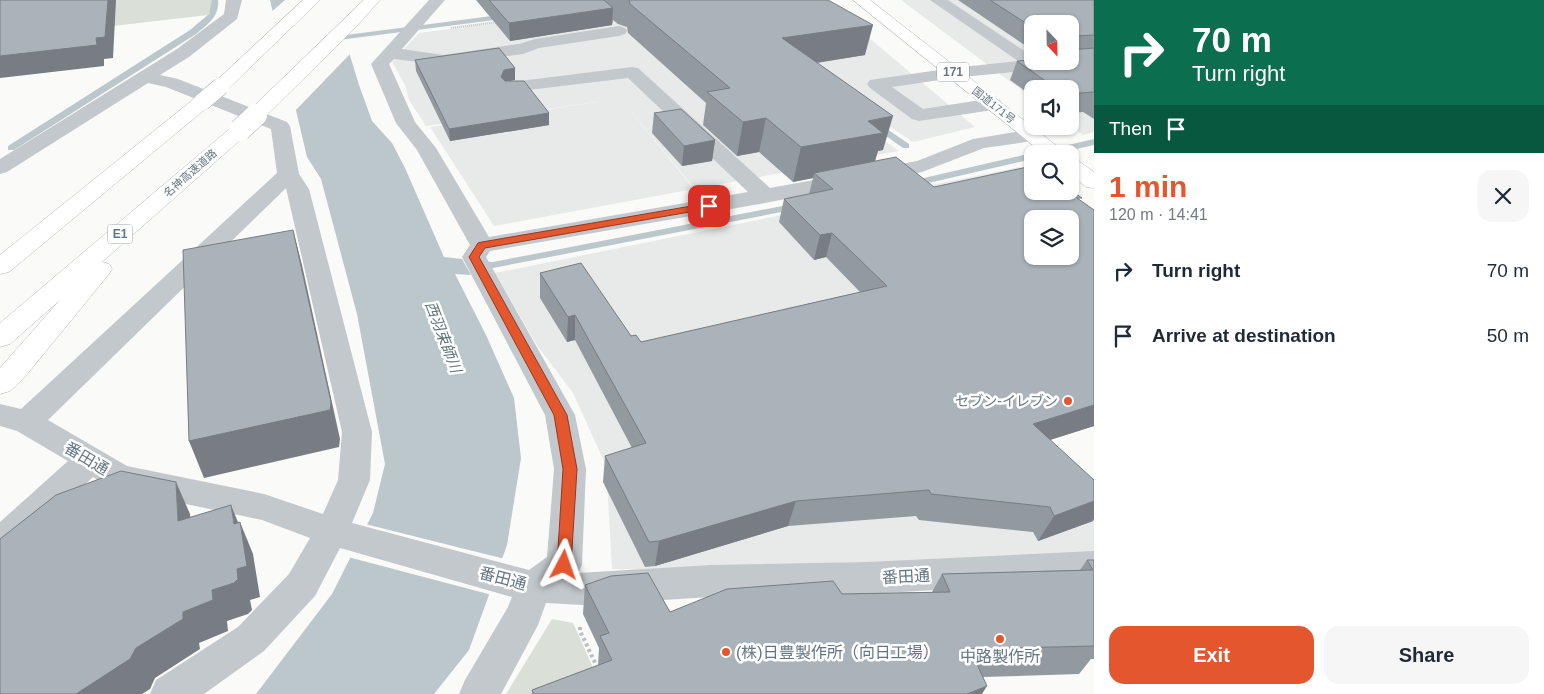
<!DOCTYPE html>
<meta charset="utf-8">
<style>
body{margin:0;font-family:Helvetica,"Noto Sans JP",sans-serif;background:#f6f6f7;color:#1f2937;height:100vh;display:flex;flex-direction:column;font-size:19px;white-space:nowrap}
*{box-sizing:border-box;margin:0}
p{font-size:16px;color:#747a83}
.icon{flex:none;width:28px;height:28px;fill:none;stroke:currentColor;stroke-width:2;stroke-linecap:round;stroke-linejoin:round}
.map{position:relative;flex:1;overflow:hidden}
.panel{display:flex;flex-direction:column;background:#fff;width:450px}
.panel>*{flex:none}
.hud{background:#0b6e4f;color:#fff;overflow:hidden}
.needle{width:32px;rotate:158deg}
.controls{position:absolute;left:1024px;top:15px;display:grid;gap:10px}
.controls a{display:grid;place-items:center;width:55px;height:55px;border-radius:10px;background:#fff;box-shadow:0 1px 4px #0004;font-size:25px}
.pin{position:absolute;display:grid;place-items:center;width:42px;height:42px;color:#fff;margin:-21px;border-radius:10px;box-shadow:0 2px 8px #0006}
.me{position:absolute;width:55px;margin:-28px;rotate:4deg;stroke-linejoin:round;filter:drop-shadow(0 0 4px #0008)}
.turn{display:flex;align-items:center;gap:18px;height:105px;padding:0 15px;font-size:22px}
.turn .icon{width:65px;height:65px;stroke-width:2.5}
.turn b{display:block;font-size:35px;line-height:42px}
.then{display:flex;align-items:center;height:48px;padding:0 15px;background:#0003;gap:10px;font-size:19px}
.round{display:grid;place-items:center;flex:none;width:52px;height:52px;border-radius:15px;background:#f6f6f7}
.head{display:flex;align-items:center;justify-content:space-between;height:85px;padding:0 15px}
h1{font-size:30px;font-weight:800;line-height:38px;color:#e4572e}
.cta{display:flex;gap:10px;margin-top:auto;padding:10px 15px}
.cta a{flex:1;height:58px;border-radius:15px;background:#e4572e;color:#fff;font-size:20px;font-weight:800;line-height:58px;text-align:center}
.cta a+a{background:#f6f6f7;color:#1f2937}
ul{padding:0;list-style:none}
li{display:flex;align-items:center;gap:15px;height:65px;padding:0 15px}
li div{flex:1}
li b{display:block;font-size:19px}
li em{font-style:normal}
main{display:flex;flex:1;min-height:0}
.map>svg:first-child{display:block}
</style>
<main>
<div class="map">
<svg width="1094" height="694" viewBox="0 0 1094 694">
<rect width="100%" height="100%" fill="#fafaf8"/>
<path fill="#e8e9e9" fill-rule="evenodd" d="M671,0L783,69L899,151L695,189L620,98L694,189L494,226L430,127L611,100L426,126L409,100L405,85L392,62L419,33Z
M824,0L975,127L913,142L808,72Z
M901,0H1094V132L1083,135L1070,125V89H1032V98ZM1032,24H1070V61H1032Z
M1020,167L1032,177V191L1094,226V343L607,468L573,393L536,344L495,273ZM1032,219H1070V256H1032Z
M950,383L1094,520V556L835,563L658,570L612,569L607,481Z"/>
<path fill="#dadfd7" d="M0,0H213L214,4L208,15L0,39Z
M552,619L573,623L605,694H506Z"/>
<path fill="#bbc7cb" d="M270,0H333L359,85L372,121L392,143L405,168L444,257L462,259L471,275L455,274L486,335L514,398L521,458L507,545L469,650L434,694H256L332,594L373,513L385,464L357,314L321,179L307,157Z"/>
<path fill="#fafaf8" d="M285,0H336L352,52L294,112L270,13Z
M365,524L505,559L492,595L348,557Z"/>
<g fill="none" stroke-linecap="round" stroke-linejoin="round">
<path fill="#bbc7cb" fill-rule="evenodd" d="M212,0H218C220,16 207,25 196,34L14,150H8V146L190,30L209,14Z
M507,14L511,16L510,18L331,41L327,39L331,37Z
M875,121L909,144V148H903L872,126V122Z
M1094,139V145L1054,154L1040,153L1042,151Z
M1032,153L1034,154H1032V159L911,187L906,184L911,181Z
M798,203L802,204V208L493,268L474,267L468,264L474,261L493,262Z"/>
<defs>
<path id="highway" d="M303,0H320L227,90L221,91L215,90L212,86L215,82Z
M364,0H380L356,27L266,116L259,118L252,116L249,112L252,108Z
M853,0H870L1067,154H1044Z
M202,96L209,98L211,102L209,106L9,272L0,274V255L195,98Z
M240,124L247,126L250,130L247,134L102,262L109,264L112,269L109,274L24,378L10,391L0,394V368L60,300L10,344L0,347V323L233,126Z
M1070,158L1077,160L1094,172V188L1086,187L1070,174Z"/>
</defs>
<use href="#highway" stroke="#b4b9bd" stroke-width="1"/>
<path stroke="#bbbfc2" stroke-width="2" stroke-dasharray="1 1" stroke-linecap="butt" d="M451,28L497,22"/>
<path stroke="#bbbfc2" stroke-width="4" stroke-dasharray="3 3" stroke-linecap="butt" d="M580,627V631L598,669"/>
<path fill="#c3c8cc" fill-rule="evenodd" d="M226,0H242L237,19L189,57L160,75L178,79L287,122L290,126L299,174L309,189L372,432L370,480L352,523L529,570L547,557L554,469L545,415L462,257L470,245L417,150L396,123L371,64L429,0H445L402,49L443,55L519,44L535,39L619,26L625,28L627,31L625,34L619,36L539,48L523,54L443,65L394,59L389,64L415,122L436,148L489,237L748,192L628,78L512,92L506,91L503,87L506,83L512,82L632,67L638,68L770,188L917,161L973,139L1033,129L1040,131L1043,135L1040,139L1033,141L984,148L922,172L765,203L490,251L486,257L575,415L586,469L582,565L578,573L711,565L867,562L1094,551V581L867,594L711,597L583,605L546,603L538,625L501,694H459L465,680L508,607L512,597L340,548L315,596L264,651L204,694H150L156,680L238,627L289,574L310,538L262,520L119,490L108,486L93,477L12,553L0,558V522L68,461L17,431L0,426V404L21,409L277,173L271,129L166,87L148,83L7,172L0,174V159L177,49L224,14ZM286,188L342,432L338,480L323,514L264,494L127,466L48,420Z
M930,0H948L1032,56V61H1070V56L1094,54V64L953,78L892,87L923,109L993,98L1000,100L1002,104L1000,108L993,110L919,121L912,119L870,88L867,84L870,80L953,68L1018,61Z"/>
<use href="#highway" fill="#fff" fill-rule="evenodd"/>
<defs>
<path id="highway-bridge-far1" d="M202,102L221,86
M254,116L259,112"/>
<path id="highway-bridge" d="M240,130L256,115"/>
</defs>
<use href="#highway-bridge-far1" stroke="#b4b9bd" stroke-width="18" stroke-linecap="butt"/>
<use href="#highway-bridge" stroke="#b4b9bd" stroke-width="23" stroke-linecap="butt"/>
<use href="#highway-bridge-far1" stroke="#fff" stroke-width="17"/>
<use href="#highway-bridge" stroke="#fff" stroke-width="22"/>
</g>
<path fill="#929a9f" d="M476,0H828L865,55L817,63L883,150L878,151L875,161L934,187L1080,201L1094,210V426L1050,440L1093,521L1038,541L1033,532L919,520L916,516L788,526L655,566L645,567L603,482L605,456L632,448L575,340L567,342L540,298V273L641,342L860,292L826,257L814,260L779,222L784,199L809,194L813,178L793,182L759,152L737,156L703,125L706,103L628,33L627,27L618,24L613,20L612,25L510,41Z
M958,0H1094V119L1083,112L1070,113V89H1032V96L1010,80L1017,61H1070V24H1032V50Z
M415,60L515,80L508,81L549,113V125L450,141L416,71Z
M654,113L715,140L712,161L682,166L652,133Z
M1087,560H1094V659H1091L1079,674L983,677L982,694H532V690L598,665L599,648L583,614L585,585L670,612L842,594L932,592L942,574L1080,570Z"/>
<path fill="#777d82" d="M108,0H116L113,58L104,59V66L0,78V56L96,38Z
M613,8L612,25L510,41L509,23Z
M873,25L865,55L776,69L782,38Z
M515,68V80L504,82L501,77L504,70Z
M549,113V125L450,141L449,129Z
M893,116L883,150L878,151L873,167L814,173L813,178L793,182L801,147L868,121Z
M766,118L759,152L737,156L743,122Z
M715,140L712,161L682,166L684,146Z
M293,230L302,265L340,439L339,447L204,478L189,441Z
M832,233L826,257L814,260L820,235Z
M575,315V340L567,342L568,317Z
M1094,405V426L1018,450L1033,424Z
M176,482L190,514L193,553L178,521Z
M796,501L788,526L655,566L659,541Z
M1094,501V519L1093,521L1038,541L1054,516Z
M231,505L242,532L240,522L253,554L260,597L250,600L252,610L248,614L227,621L228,631L199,643L200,649L155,678L150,689L142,694H76L212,590L237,569L234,524Z
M987,686L982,694H967Z"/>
<path fill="#aab3b9" stroke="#777d82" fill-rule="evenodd" d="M0,0H108L105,37L96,38L97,45L0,56Z
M489,0H604L613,8L509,23Z
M629,0H828L873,25L782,38L893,116L868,121L883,133L801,147L766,118L743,122L707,92L730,88L630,4Z
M990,0H1094V35L1078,36L1076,41H1070V24H1032V27Z
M499,48L515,68L504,70L501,77L505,81H524L549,113L449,129L415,60Z
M1094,48V93L1092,92L1070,94V89H1057L1017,61L1032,60V61H1070V56H1078L1070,50Z
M681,109L715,140L684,146L654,113Z
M896,157L934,187L1032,166V191H1070V190L1082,198H1077L1094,210V405L1033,424L1094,480V501L1054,516L1050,507L931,494L929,490L796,501L659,541L649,542L605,456L646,443L575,315L568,317L540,273L581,263L631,336L636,335L641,342L887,286L832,233L820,235L784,199L833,189L814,173ZM1032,219H1070V256H1032Z
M293,230L331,402L330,410L189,441L183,250Z
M121,471L176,482L178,521L231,505L234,524L240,522L247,566L237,569L238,579L234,583L212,590L213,600L183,612V619L136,648L130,659L76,694H0V539L56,495Z
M1087,560H1094V646L970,649L987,686L967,694H534L532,690L612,660L600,636L609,633L585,585L611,576L648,573L670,612L727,589L833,581L842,594L950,592L942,574L1093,570Z"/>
<path fill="#e4572e" stroke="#94391e" d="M709,203L713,206L712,208L485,248L479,257L567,415L577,469L571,565L569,569L564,571L559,569L557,565L563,469L554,415L469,257L478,243L482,242Z"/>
<g fill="#e4572e" stroke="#fff" stroke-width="2">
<circle cx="1068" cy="401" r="5"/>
<circle cx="1000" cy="639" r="5"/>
<circle cx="726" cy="652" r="5"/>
</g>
<g text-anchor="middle" stroke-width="5" stroke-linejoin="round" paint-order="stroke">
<g font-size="11" fill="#657683" stroke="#fff">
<text transform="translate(994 105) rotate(38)" y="4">国道171号</text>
<text transform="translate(190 173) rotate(-41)" y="4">名神高速道路</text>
</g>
<g fill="#fff" stroke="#939fa8" stroke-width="1">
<rect x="937" y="62.5" width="32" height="19" rx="4"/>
<rect x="107.5" y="224.5" width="25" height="19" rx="4"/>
</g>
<g font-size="12" font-weight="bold" fill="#657683">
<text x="953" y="76">171</text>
<text x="120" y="238">E1</text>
</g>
<g font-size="14" fill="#657683" stroke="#fff" text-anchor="end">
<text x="1058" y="406">セブン-イレブン</text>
</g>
<g font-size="15" font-style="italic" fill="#60757c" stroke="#fff">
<text transform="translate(443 337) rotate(69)" y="5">西羽束師川</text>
</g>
<g font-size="16" fill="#657683" stroke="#fff">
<text transform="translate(87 458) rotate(31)" y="6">番田通</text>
<text transform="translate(906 576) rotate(-3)" y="6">番田通</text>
<text transform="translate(503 578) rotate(15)" y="6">番田通</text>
</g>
<g font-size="16" fill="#657683" stroke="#fff" text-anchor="start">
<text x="736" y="658">(株)日豊製作所（向日工場）</text>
<text x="1000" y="662" text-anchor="middle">中路製作所</text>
</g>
</g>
</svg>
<div class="controls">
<a><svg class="needle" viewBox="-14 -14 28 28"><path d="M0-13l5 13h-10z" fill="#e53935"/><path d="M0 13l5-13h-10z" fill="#747a83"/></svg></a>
<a><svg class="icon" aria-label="sound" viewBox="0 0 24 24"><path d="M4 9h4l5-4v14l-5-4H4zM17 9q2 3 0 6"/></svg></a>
<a><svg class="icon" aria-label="search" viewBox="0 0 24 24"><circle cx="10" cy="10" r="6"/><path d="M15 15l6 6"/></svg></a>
<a><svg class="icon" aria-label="layers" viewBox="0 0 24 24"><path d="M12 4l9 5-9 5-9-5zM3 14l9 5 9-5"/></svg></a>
</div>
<div class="pin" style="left:709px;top:206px;background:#d93025"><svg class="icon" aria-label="arrive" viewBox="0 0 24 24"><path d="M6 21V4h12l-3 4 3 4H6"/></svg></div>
<svg class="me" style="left:564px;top:565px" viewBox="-20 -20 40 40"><path d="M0-17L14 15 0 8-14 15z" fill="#e4572e" stroke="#fff" stroke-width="4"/></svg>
</div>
<section class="panel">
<div class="hud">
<div class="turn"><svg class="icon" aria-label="right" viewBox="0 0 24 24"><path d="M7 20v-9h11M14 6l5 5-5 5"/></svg><div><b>70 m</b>Turn right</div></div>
<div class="then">Then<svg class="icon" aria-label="arrive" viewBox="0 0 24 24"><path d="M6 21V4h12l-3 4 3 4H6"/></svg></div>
</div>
<div class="head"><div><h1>1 min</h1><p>120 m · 14:41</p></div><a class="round"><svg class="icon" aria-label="close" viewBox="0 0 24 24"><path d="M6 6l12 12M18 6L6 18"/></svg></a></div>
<ul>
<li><svg class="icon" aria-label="right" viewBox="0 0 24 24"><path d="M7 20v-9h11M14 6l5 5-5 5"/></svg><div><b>Turn right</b></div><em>70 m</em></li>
<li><svg class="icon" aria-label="arrive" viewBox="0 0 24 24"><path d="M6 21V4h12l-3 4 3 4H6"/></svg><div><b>Arrive at destination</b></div><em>50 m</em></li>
</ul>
<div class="cta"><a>Exit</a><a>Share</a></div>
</section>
</main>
